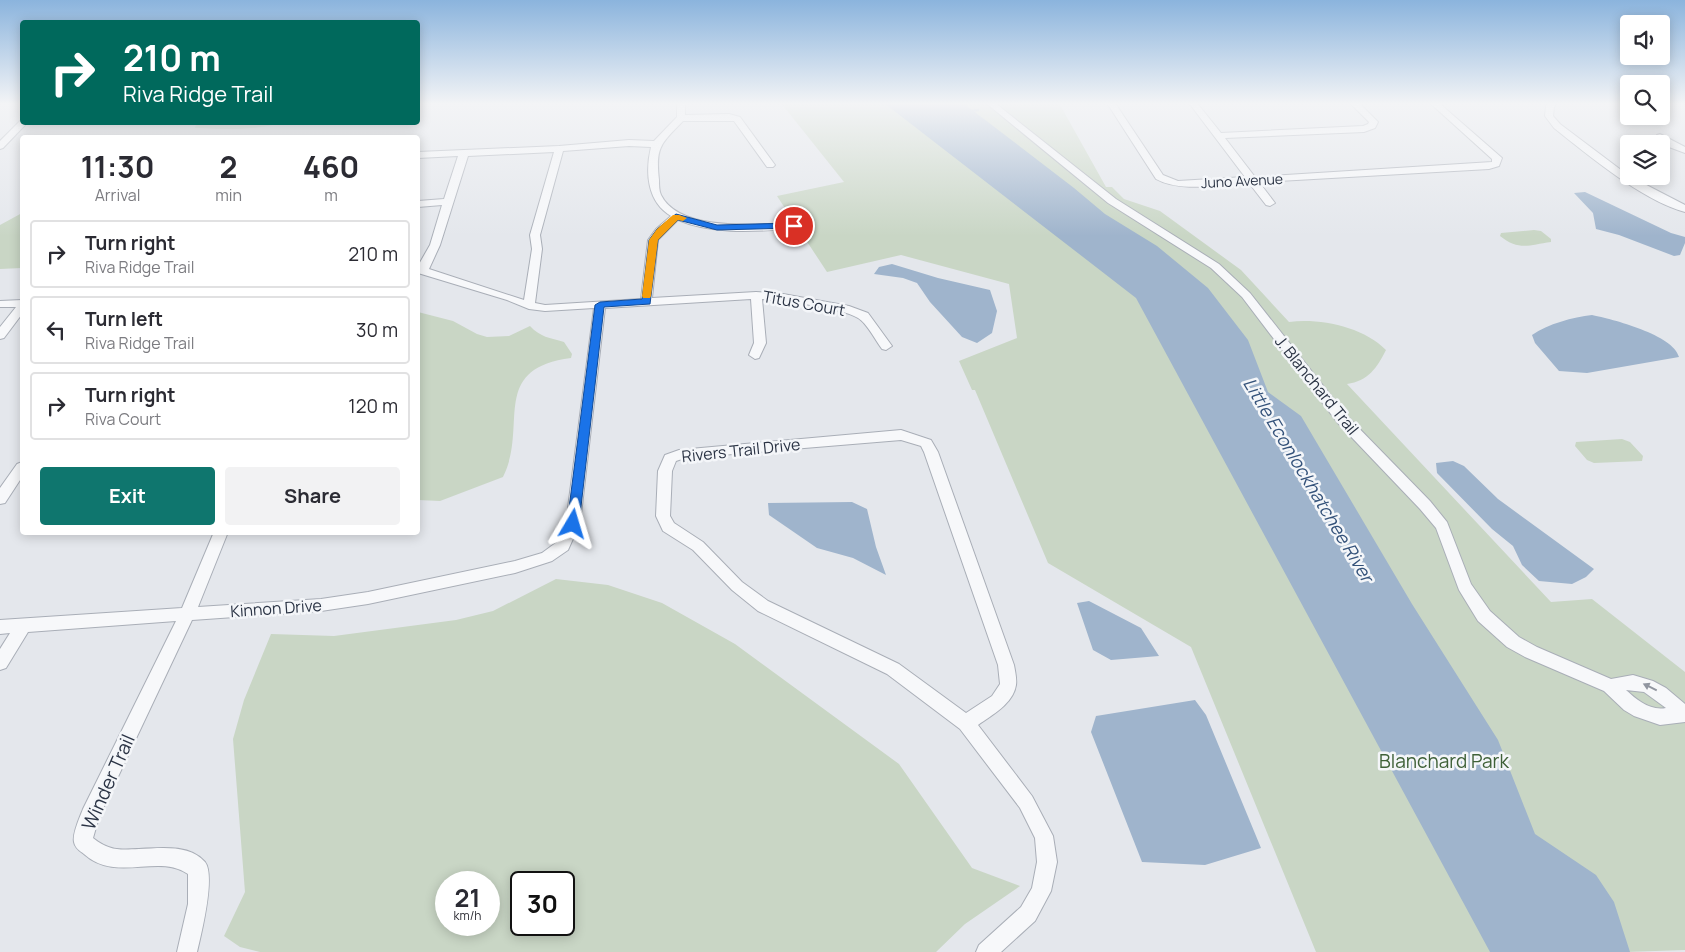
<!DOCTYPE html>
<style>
body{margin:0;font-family:Manrope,sans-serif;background:#f2f2f3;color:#2b2b33;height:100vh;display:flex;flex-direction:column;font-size:19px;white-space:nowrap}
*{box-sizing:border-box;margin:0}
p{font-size:16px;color:#7c7c81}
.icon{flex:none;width:28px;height:28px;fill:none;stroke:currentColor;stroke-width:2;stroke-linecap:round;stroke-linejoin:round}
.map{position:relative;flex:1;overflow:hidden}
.drawer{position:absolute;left:20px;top:135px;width:400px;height:400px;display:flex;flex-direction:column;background:#fff;border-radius:5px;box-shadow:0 2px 12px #0003}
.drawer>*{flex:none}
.guide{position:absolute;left:20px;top:20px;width:400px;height:105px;border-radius:5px;box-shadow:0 2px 12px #0003;background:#00695c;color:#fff;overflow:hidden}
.buttons{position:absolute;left:1620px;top:15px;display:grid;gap:10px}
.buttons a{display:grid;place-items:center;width:50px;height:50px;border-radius:5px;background:#fff;box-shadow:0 2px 12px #0003;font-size:25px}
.speed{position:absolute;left:435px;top:871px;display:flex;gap:10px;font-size:25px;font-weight:700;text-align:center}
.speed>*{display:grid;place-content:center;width:65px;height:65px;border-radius:50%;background:#fff;box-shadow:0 2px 12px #0003;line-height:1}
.speed small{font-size:12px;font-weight:400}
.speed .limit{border:2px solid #111;border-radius:8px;background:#fff;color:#111}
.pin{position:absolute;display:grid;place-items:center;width:42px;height:42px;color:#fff;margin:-21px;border:2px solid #fff;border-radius:50%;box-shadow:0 1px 5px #0007}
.me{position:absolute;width:55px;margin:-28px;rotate:7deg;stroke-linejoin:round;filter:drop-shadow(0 0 4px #0008)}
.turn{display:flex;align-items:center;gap:18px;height:105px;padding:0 20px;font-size:22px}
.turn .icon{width:65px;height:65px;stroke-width:2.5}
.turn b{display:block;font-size:35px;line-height:42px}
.eta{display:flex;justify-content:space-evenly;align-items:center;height:85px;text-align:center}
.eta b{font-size:30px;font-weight:700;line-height:35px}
.button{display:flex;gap:10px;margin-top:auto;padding:10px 20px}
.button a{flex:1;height:58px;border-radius:5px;background:#0f766e;color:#fff;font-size:20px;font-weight:700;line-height:58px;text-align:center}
.button a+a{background:#f2f2f3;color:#2b2b33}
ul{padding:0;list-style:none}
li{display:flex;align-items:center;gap:15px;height:68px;margin:0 10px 8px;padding:0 10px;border:2px solid #e1e1e2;border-radius:5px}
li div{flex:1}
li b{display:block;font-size:19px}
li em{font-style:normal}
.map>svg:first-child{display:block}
</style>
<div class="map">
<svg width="1685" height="952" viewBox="0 0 1685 952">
<rect width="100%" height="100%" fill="#e4e7ec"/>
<path fill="#c9d6c5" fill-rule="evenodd" d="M781,103H1059L1106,187H1112L1124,199L1160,211L1241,270L1289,322C1321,318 1363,327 1386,350C1377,368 1368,381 1347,384L1551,602L1592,599L1685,672V950L1625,952H1316L1191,647L1048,563L975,390H972L959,361L1017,338L1009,284L901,255L827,272L777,196L844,182Z
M197,122H280V123C253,131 223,129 195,128Z
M22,213V268L0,269V225Z
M1534,230L1541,231L1551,239V242C1529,245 1519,251 1500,236L1501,233Z
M418,312L453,321L477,334L487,337L509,336L530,326C540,337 550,338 564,342L572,354L571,358C488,369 529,426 503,477L440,501L418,500Z
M1622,439L1630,442L1643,456L1642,461L1594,463L1587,460L1575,446L1576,442Z
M556,579L608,585L662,603L735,644L899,764L972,868L1020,886L965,924L936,952H260L240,947L224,936L245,892L233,739L244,700L271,634L334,636L456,620L493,611ZM446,882H489V925H446ZM521,882H564V925H521Z"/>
<path fill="#9fb4cc" d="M884,103H963L1074,188L1105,214L1157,246L1208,288L1248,340L1268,392L1301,416L1412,604L1498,740L1535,834L1596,875L1614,902L1630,952H1490L1136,298Z
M1585,192L1671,233L1685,237V243L1680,255L1674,256L1619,235L1596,229L1593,213L1574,193Z
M892,264L938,278L990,290L997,311L992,333L977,343L962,337L930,302L917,283L903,278L874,274L879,267Z
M1592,315C1612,319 1674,335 1679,357L1587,373L1559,371L1535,343L1532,335C1548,324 1573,317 1592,315Z
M1453,461L1464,466L1498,499L1594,569L1586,577L1572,584L1539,581L1522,565L1513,546L1492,529L1437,473L1436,463Z
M852,502L867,509L876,547L886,575L853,558L817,548L769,515L768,503Z
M1089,601L1141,628L1159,656L1111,660L1093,650L1077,603Z
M1195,700L1206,715L1261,848L1205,865L1142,862L1091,732L1096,716Z"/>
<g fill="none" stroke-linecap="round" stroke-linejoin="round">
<path stroke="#9fb4cc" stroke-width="2.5" d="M969,111L978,110"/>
<defs>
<path id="minor" d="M677,103H685V115L729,114L740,117L775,165L773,167H767L734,121H683C662,143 655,146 659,180C659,185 659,191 661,195C680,233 759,224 794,223L799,226L794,229C756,231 714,235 678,220L658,240L652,298L756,292L783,294L849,306L868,313L892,346L886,350L882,349C875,340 867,323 858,318C839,307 785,301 762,299L766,343L759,358L755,359L749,355L754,343L751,299L605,308L580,523L568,550L552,561L515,573L368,604L321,611L192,620L99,817L93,838C109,851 120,850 139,849C160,848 190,844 205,862C216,876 201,935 197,952H177L188,904V874C158,853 116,883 84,854C80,851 75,848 74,842C72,834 80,817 83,809L176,621L28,632L6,668L0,670V649L10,633L0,634V620L182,608L214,532H228L198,607L321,599L368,592L515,561L542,553L557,542L566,523L594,308L545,311L529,309L507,300L418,273V266L430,245L442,205L418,207V201L444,199L458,156L418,158V152L559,146L629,140L654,141L677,117ZM629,146L651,147C645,172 647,202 671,216L656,229L648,240L641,299L545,305L535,303L542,249L540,235L563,151ZM554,152L530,235L532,249L524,300L429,269L440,245L468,156Z
M986,103H995L1116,199L1219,264L1250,293L1347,416L1430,501L1447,522L1471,584L1490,611L1519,637L1537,647L1611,679L1633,675L1653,681L1666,688L1685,704V722L1660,725L1634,716L1624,710L1604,691L1525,657L1507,647L1478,621L1459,590L1436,528L1420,509L1337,422L1242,297L1211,268L1108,203ZM1626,690L1644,692L1666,708C1650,711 1637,700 1626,690Z
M1107,103H1115L1163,175L1178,181L1245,177L1189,103H1197L1221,133L1363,126L1368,124L1369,122L1350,103H1359L1378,122L1375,128L1364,132L1225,138L1255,177L1492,162V159L1430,103H1439L1502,158L1499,166L1489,169L1259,182L1275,203L1270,206L1266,205L1249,183C1221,184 1181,193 1156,179Z
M1548,103H1557L1554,107L1553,116L1560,124L1629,176L1685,205V212C1643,201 1588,155 1554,128L1545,116L1546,106Z
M21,120H22V122H28L3,148L0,149V141Z
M1660,134L1685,147V153L1669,147L1657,139V135Z
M22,300V314L4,338L0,339V327L16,307H0V301Z
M901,430L931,440L938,452L1014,665C1015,671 1017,679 1016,685C1013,704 992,715 978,725L1032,796L1053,836L1057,862L1051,891L1035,921L1001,952H976L979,945L1021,907L1032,888L1037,862L1035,838L1020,808L960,729L887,674L758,611L732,590L693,550L663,531L656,516L658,471L665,455L679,450ZM901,440L921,446L924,452L998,665L1000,684L992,696L966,713L899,664L768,601L742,582L703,542L674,523L670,516L672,471L676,461L685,458Z
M22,462V477L5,503L0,504V488L17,464Z"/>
</defs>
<use href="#minor" stroke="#a9aeb7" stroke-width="2"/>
<use href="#minor" fill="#f7f8fa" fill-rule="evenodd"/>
</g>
<defs><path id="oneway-solid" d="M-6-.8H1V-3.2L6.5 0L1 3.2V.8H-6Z" transform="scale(1.25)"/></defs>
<use fill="#9196a0" href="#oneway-solid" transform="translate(1650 687) rotate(-154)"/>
<linearGradient id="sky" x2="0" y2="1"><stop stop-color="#8bb4dd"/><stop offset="0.44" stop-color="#f3f4f6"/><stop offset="1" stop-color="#f3f4f6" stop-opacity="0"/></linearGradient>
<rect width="1685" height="236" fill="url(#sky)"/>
<path fill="#1a73e8" stroke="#114b97" d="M676,214L717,225L794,223L798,226L794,228L717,230L678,220L658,240L650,304L604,307L579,524L577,527H569L567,524L595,305L600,302L642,299L649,240L657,229Z"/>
<path fill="#f59e0b" d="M673,215H679L687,218L683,221L678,220L658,240L651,296L650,298H643L642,296L649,240L657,229Z"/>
<g text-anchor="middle" stroke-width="5" stroke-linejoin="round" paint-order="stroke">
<g font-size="14" fill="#2b3445" stroke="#f4f6f9">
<text transform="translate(1242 181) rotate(-3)" y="5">Juno Avenue</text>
</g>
<g font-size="16" fill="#2b3445" stroke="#f4f6f9">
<text transform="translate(804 303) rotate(10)" y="6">Titus Court</text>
<text transform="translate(1317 385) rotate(51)" y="6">J. Blanchard Trail</text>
<text transform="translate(741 450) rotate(-6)" y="6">Rivers Trail Drive</text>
<text transform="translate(276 608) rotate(-4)" y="6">Kinnon Drive</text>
</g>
<g font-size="18" font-style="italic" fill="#34527a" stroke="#f4f6f9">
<text transform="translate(1308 480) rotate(59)" y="6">Little Econlockhatchee River</text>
</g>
<g font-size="19" fill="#3f6138" stroke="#f4f6f9">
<text x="1444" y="768">Blanchard Park</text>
</g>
<g font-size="19" fill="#2b3445" stroke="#f4f6f9">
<text transform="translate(108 782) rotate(-66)" y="7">Winder Trail</text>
</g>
</g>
</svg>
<div class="buttons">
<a><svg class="icon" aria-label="sound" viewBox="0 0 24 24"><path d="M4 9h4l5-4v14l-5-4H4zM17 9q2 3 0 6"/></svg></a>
<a><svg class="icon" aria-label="search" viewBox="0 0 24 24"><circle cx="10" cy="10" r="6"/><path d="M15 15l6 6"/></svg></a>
<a><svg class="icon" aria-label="layers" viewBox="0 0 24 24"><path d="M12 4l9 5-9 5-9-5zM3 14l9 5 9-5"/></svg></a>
</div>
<div class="speed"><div>21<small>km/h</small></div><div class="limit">30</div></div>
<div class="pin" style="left:794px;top:226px;background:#d93025"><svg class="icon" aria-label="arrive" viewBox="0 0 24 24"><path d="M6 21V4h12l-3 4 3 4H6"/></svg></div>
<svg class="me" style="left:573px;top:524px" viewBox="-20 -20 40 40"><path d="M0-17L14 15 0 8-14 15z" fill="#1a73e8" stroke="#fff" stroke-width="4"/></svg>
<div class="guide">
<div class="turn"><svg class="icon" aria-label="right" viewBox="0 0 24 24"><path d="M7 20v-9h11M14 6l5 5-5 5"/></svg><div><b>210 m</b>Riva Ridge Trail</div></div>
</div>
<section class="drawer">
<div class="eta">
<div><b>11:30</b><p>Arrival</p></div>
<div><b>2</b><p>min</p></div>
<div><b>460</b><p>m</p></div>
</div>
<ul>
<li><svg class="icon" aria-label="right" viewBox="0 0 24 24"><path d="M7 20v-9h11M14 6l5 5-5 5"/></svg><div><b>Turn right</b><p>Riva Ridge Trail</p></div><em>210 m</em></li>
<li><svg class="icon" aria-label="left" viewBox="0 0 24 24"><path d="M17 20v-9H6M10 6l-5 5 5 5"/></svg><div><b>Turn left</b><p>Riva Ridge Trail</p></div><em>30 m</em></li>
<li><svg class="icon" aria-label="right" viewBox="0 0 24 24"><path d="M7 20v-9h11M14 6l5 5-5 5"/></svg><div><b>Turn right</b><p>Riva Court</p></div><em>120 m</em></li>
</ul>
<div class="button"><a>Exit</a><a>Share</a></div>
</section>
</div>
